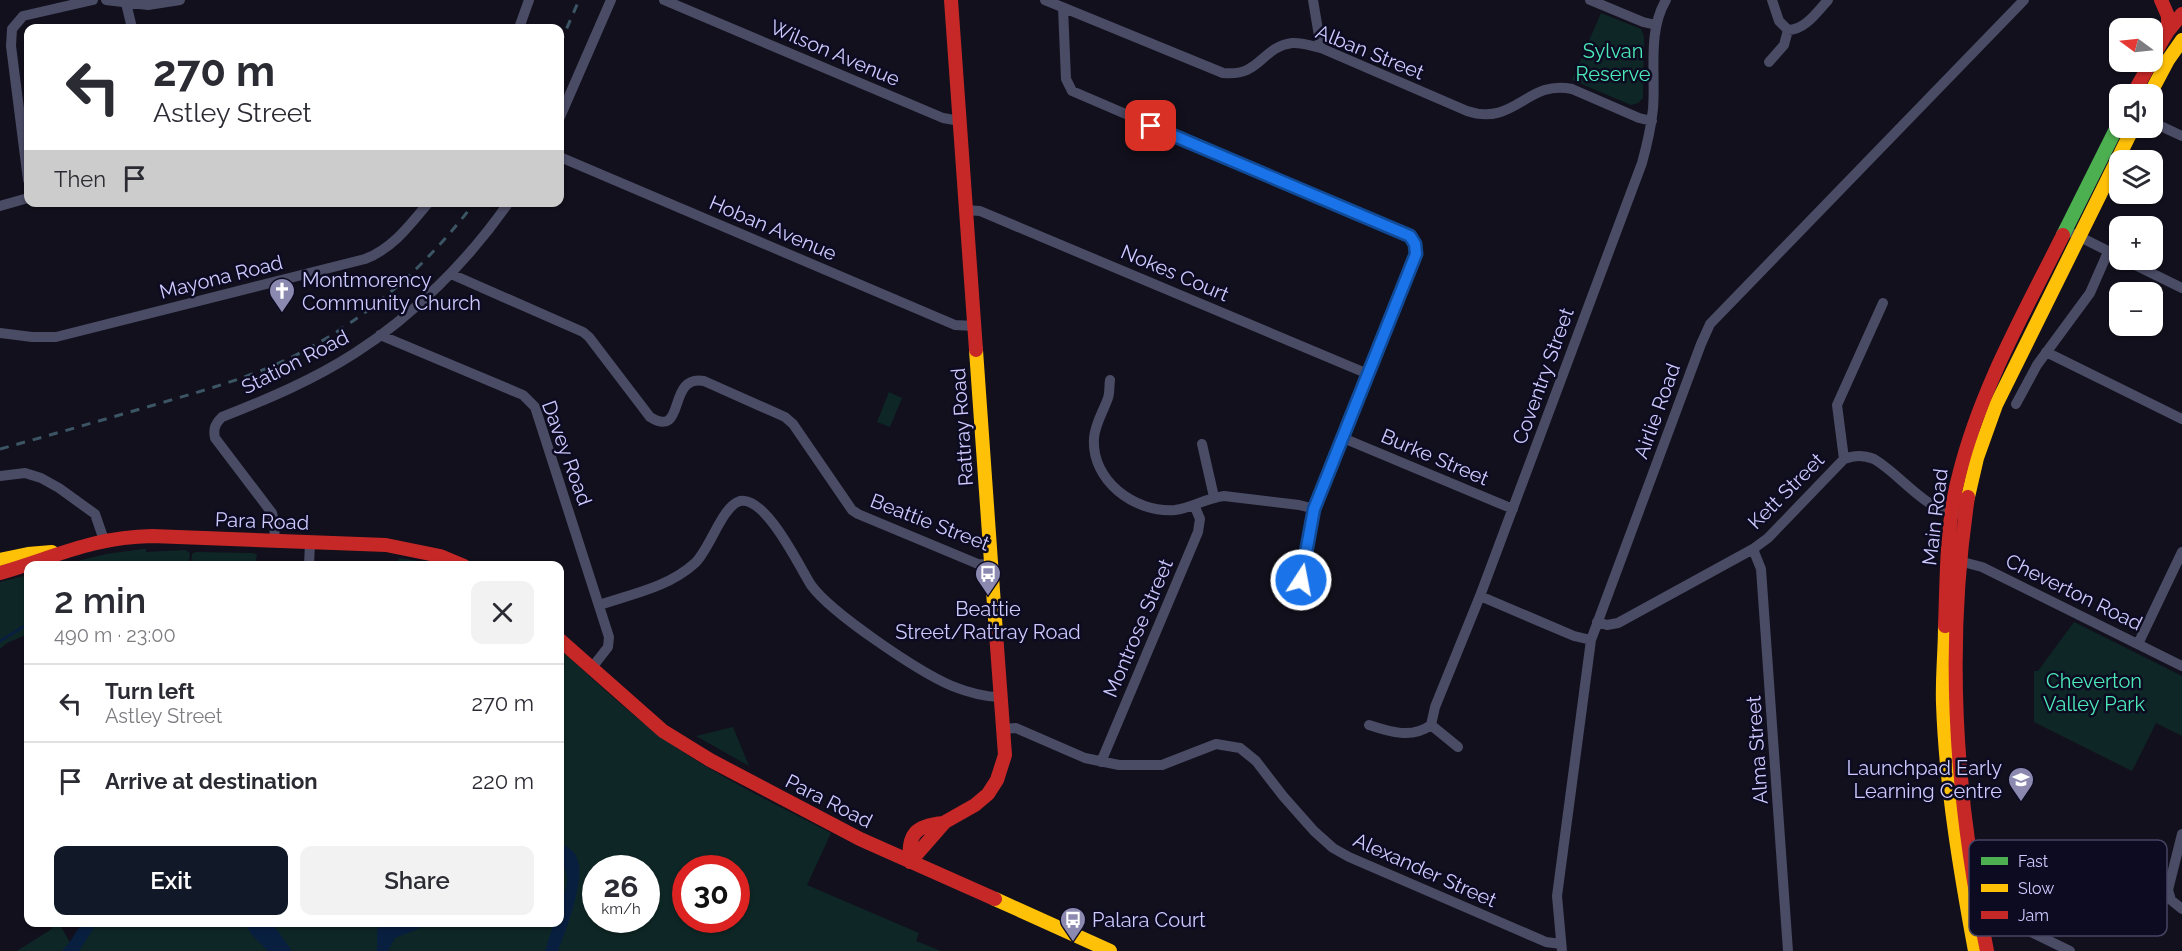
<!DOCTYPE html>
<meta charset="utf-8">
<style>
body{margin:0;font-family:Raleway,sans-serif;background:#f2f2f3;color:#2b2b33;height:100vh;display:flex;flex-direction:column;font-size:22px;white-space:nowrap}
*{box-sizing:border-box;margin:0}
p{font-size:20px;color:#7c7c81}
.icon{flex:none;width:33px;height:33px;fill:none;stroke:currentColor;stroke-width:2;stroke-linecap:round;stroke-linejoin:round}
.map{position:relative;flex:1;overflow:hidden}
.drawer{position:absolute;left:24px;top:561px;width:540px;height:366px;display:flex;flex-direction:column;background:#fff;border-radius:12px;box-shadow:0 2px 4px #0004}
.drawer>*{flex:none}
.guide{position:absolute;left:24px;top:24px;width:540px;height:183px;border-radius:12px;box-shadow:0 2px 4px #0004;background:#fff;color:#2b2b33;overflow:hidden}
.needle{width:39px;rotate:285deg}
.tools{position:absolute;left:2109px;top:18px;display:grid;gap:12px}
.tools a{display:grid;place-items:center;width:54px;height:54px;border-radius:12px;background:#fff;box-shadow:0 2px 4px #0004;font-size:30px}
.speed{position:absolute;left:582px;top:855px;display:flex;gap:12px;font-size:30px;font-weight:700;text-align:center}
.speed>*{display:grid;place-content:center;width:78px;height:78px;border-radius:50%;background:#fff;box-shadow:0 2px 4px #0004;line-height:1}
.speed small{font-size:15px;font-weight:400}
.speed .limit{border:9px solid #d22;background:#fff;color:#111}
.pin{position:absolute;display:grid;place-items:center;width:51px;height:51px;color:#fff;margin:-26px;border-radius:12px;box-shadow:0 3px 9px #0006}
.me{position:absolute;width:66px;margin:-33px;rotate:11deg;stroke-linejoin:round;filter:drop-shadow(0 0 4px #0008)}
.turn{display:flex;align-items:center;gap:21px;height:126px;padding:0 30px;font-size:27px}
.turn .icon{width:78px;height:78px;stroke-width:2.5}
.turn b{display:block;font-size:42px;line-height:51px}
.then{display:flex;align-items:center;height:57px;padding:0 30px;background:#0003;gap:12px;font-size:22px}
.round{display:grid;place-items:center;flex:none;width:63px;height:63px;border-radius:12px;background:#f2f2f3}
.head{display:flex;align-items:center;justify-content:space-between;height:102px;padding:0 30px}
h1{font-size:36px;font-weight:600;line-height:45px}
.action{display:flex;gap:12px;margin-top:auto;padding:12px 30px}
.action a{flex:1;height:69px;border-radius:12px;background:#111827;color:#fff;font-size:24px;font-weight:600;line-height:69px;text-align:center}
.action a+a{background:#f2f2f3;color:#2b2b33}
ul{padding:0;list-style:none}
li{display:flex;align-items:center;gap:18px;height:78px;padding:0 30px;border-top:2px solid #e1e1e2}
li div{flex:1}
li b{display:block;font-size:22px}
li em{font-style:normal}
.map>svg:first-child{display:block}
</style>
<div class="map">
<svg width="2182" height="951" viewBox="0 0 2182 951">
<rect width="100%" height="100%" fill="#11101c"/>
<path fill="#0e2726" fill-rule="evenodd" d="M1601,13L1641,29L1644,37L1643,98L1638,103L1631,105L1572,80Z
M889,392L902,398L890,427L877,422Z
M143,549H146V552L185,550L190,553L189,565H61L106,554Z
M195,552L251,553L257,554L255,565H191L192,554Z
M399,558L446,565L397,566Z
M28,575V634L7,643L0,649V582Z
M2074,622L2182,676V736L2156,723L2132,771L2034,722V671H2038Z
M560,649C599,685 638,722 683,752C730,783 782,807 831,833L807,885L919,933L916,941L941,951H17L50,930L57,923H59L73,948L89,923L560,922ZM596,868H646V920H596ZM686,868H736V920H686Z
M733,727L749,766L696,736Z"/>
<path fill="#081f40" d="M560,843C566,846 574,850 577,858C586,880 566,929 558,951H545L554,923L560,922V907L567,885V875L562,860L560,858Z
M82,923H97L79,951H62L69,943Z
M244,923H272L292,951H268L252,935Z
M381,923V922L433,923L395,938L388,951H377V928Z"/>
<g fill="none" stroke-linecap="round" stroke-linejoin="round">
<path stroke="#081f40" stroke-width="3" d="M0,641L28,624"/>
<path stroke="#4a4b65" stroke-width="10" d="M106,0L148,5L180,0
M664,0L943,118L960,121
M1045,0L1223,73C1261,77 1261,47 1292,43C1302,42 1311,46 1321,48L1467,111C1515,127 1527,79 1572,89L1639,118L1652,121
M1313,0L1321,48
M1590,0L1643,22L1656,25
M1772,0L1779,21L1788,30
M126,3L132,28
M1063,8L1066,79L1072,91L1410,236L1415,244L1416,254L1315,509L1301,580L1294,587
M519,28L529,0
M1788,30C1805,30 1817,12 1828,0
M1769,62L1784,45L1788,30
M560,117L611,0
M2152,122L2182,136
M560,157L955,325L974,326
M28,180L11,46L12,29L23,16L93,0
M0,206L28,198
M966,210L980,211L1368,374
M2074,234L2120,257
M2125,260L2182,288
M451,274L583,332L589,337L650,417C687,440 666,374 704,381L785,417L793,424L852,510L858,514L978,564L991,565
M0,333L32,337H56L365,259C392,249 410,225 429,202
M380,335L523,395L535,407L609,637L608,647L591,669
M2046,352L2182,419
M1110,380C1109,386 1110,392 1108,398C1103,412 1095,424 1094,438C1091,480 1134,513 1175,510C1192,508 1206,498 1224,496L1299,505L1315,509
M2016,404L2037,365L2090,293L2108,252
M1343,438L1513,509
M1202,444L1214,497
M1844,459L1837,405L1883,303
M0,476L25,473L41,478L59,488L95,514L104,540
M274,541L275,525L272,513L215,438C213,429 215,424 222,417C268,399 313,380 355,353C413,316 469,260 509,202
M1753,549L1761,569L1788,951
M1955,560L1982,567L2182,666
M309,566L310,542
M1480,596L1574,636L1591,640
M599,605C632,594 669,587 695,563C710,549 722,506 740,501C766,496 799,566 811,585C831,613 919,672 952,686C967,692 984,697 1000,697
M1597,622L1607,625L1618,623L1753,549L1768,538L1844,459C1855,455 1863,455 1874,459C1901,475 1924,509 1956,514
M2138,644L2182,552
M1369,725C1390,732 1412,739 1431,725
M1003,729L1016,728L1085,758L1119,765H1162L1216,744L1240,748L1256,761L1283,796L1314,831L1333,848L1349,857L1546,942L1561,944
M1458,747L1431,725L1435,707L1480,596L1642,163C1647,145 1651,127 1653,109C1656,73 1647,32 1666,0
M1101,762L1198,532L1200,519L1195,507
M2182,834L2168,890L2171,900L2182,909
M1979,916L1994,915L2000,917L2070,951
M1562,951L1557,896L1591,640L1701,344L1710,324L2024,0"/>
<path stroke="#4caf50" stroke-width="14" d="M2063,235L2120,121"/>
<path stroke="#ffc107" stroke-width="14" d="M2150,94L2168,60L2182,40
M976,350L996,633
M1968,497L1977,458L1996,405L2133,128
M0,560L28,554L52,552
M1945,626C1945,652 1942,678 1943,704C1946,787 1960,870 1975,951
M995,899L1110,951"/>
<path stroke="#c62828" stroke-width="14" d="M951,0L976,350
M2161,0L2168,16V31
M2152,58L2168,31L2182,14
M2133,94L2151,62
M1968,497C1945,648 1956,803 1987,951
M0,573C55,557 93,537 152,536L386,545L440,556L464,566
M1945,626C1947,576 1946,523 1959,475C1980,390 2024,313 2063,235
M560,640L663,731L710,760L860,839L995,899
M910,862L945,822L975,805L988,794L997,780L1005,755L996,633
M910,862C907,834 916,825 944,823"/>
<path stroke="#3c5565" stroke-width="3" stroke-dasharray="9 8" stroke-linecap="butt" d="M560,44L579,0
M0,449C51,435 102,420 154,405C201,391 247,379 292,357C365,321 426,267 475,202"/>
</g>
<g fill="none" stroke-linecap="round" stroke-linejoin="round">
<defs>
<path id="route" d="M1151,126L1410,236L1415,244L1416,254L1314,509L1301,580"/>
</defs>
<use href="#route" stroke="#114b97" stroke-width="15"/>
<use href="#route" stroke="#1a73e8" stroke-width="10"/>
</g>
<defs>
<symbol id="church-pin" viewBox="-11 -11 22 30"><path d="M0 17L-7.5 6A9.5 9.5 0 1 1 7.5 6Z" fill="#8b89b0" stroke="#0d0b21"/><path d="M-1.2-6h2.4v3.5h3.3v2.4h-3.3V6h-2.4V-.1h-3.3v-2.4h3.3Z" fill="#fff"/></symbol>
<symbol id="bus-pin" viewBox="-11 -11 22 30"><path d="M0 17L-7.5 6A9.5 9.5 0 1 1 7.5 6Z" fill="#8b89b0" stroke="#0d0b21"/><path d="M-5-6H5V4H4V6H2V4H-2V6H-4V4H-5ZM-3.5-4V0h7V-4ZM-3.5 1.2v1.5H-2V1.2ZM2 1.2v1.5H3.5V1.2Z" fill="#fff"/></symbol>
<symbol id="school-pin" viewBox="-11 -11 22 30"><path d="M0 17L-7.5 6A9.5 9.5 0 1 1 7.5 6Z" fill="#8b89b0" stroke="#0d0b21"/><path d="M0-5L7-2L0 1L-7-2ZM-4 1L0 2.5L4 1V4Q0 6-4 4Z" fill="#fff"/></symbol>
</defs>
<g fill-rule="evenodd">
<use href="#church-pin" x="267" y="276" width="30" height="40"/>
<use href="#bus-pin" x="973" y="559" width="30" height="40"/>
<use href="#school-pin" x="2006" y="765" width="30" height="40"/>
<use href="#bus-pin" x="1058" y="905" width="30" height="40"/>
</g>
<g text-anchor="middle" stroke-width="5" stroke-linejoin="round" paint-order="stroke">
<g font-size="20" fill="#4ce9b9" stroke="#0d0b21">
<text x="1613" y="58">Sylvan<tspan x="1613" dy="23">Reserve</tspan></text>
<text x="2094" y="688">Cheverton<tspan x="2094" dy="23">Valley Park</tspan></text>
</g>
<g font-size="20" fill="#cdcaff" stroke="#0d0b21">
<text transform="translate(1370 52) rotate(22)" y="7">Alban Street</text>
<text transform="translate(835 53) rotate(23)" y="7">Wilson Avenue</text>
<text transform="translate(773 228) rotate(23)" y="7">Hoban Avenue</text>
<text transform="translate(1175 273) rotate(23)" y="7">Nokes Court</text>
<text transform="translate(221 277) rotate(-14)" y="7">Mayona Road</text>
<text transform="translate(295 362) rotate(-27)" y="7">Station Road</text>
<text transform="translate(1543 376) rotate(-70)" y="7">Coventry Street</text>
<text transform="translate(1657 411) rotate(-70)" y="7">Airlie Road</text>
<text transform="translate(962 427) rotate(-94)" y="7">Rattray Road</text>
<text transform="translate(567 453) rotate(70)" y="7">Davey Road</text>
<text transform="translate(1435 457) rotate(23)" y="7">Burke Street</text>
<text transform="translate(1786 491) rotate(-45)" y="7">Kett Street</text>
<text transform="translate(1935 517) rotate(-83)" y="7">Main Road</text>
<text transform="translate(262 521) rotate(2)" y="7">Para Road</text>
<text transform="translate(930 522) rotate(21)" y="7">Beattie Street</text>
<text transform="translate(2074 592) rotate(26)" y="7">Cheverton Road</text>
<text transform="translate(1138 628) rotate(-67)" y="7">Montrose Street</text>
<text transform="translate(1757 750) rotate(-94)" y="7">Alma Street</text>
<text transform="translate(829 801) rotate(27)" y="7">Para Road</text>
<text transform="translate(1425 870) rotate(24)" y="7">Alexander Street</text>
</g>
<g font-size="20" fill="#cdcaff" stroke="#0d0b21" text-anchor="start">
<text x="302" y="287">Montmorency<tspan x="302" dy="23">Community Church</tspan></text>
<text x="988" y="616" text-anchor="middle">Beattie<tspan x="988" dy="23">Street/Rattray Road</tspan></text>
<text x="2002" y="775" text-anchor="end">Launchpad Early<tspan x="2002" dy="23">Learning Centre</tspan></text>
<text x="1092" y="927">Palara Court</text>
</g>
</g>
<rect x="1969" y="840" width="198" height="96" rx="9" fill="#0d0b21" stroke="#474464" stroke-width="1.5"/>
<rect x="1981" y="857" width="27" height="8" fill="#4caf50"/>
<rect x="1981" y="884" width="27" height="8" fill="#ffc107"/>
<rect x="1981" y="911" width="27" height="8" fill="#c62828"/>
<g font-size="16" fill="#cdcaff">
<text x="2018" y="867">Fast</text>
<text x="2018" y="894">Slow</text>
<text x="2018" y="921">Jam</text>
</g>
</svg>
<div class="tools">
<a><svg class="needle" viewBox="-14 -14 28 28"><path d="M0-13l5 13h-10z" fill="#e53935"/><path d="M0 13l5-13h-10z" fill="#7c7c81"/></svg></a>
<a><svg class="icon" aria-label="sound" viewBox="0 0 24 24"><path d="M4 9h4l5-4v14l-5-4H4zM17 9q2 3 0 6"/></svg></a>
<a><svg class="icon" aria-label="layers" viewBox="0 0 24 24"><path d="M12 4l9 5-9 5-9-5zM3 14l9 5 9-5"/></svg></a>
<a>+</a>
<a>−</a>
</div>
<div class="speed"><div>26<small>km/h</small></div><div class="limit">30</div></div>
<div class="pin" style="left:1151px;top:126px;background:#d93025"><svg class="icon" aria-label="arrive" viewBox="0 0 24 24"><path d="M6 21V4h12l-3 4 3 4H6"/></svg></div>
<svg class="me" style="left:1301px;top:580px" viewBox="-20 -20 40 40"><circle r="17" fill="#1a73e8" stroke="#fff" stroke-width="3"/><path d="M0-11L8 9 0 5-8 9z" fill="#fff"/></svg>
<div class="guide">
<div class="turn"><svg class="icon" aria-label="left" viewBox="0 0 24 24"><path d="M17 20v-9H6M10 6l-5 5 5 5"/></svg><div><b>270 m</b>Astley Street</div></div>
<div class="then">Then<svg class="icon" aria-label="arrive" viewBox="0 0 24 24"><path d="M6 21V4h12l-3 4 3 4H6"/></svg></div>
</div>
<section class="drawer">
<div class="head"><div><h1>2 min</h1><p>490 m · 23:00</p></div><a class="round"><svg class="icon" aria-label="close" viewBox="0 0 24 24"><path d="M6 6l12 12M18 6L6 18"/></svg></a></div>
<ul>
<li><svg class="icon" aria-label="left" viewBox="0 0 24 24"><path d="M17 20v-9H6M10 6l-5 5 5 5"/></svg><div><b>Turn left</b><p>Astley Street</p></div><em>270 m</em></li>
<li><svg class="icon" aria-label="arrive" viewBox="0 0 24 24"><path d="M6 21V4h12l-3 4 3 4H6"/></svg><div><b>Arrive at destination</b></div><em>220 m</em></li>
</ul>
<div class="action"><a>Exit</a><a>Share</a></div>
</section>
</div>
